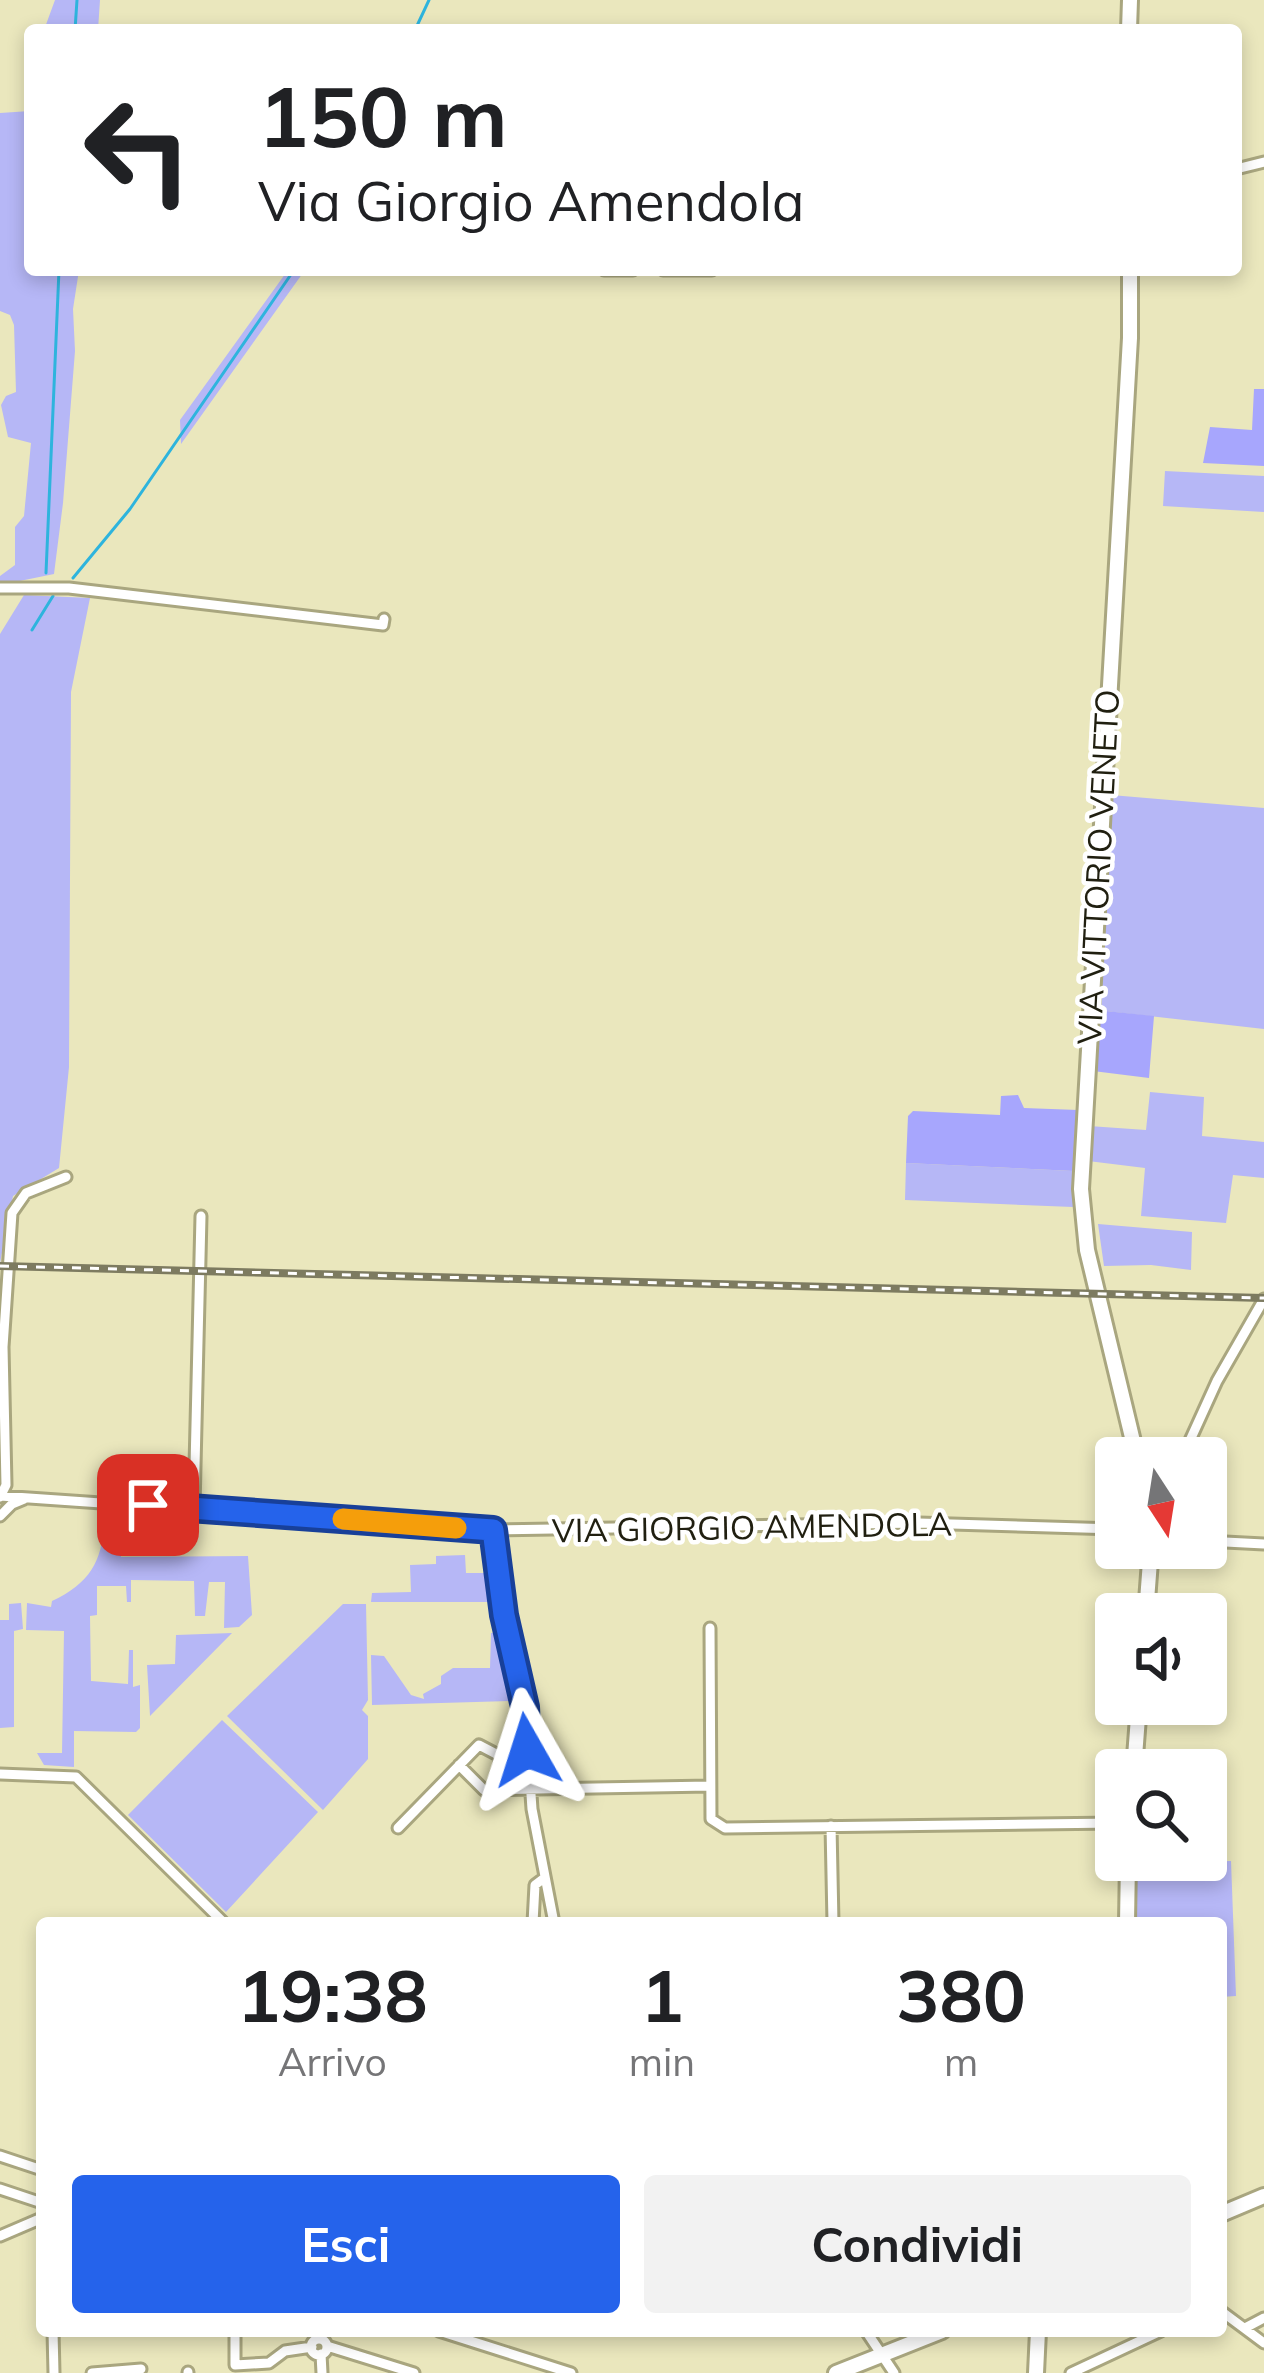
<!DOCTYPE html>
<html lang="it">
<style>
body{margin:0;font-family:Mulish,sans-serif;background:#f2f2f2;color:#202124;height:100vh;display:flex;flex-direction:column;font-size:45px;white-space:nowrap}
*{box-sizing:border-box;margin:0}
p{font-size:39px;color:#757577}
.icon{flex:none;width:66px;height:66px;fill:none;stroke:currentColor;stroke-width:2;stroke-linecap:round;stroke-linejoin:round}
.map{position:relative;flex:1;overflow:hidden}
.details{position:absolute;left:36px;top:1917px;width:1191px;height:420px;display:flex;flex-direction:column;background:#fff;border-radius:12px;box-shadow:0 6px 18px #0003}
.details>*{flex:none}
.guide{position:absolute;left:24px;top:24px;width:1218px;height:252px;border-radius:12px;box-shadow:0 6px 18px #0003;background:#fff;color:#202124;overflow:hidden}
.needle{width:78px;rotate:168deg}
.buttons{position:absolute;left:1095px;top:1437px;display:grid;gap:24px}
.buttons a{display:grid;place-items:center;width:132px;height:132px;border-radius:12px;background:#fff;box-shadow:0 6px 18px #0003;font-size:60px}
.pin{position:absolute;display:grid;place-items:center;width:102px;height:102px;color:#fff;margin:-51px;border-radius:24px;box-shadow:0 6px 18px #0006}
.me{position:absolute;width:132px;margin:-66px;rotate:354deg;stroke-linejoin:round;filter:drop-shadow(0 0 9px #0008)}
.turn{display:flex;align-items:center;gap:42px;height:252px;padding:0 36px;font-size:54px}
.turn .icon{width:156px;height:156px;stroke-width:2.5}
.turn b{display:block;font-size:84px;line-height:102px}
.eta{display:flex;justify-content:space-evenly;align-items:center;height:204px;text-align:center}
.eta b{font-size:72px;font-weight:700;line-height:84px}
.button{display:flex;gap:24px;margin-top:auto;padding:24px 36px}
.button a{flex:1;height:138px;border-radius:12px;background:#2563eb;color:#fff;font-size:48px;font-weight:700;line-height:138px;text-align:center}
.button a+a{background:#f2f2f2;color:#202124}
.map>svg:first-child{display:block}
</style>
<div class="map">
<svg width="1264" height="2373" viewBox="0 0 1264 2373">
<rect width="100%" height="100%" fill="#eae7bd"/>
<path fill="#b6b7f6" d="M55,0H100L98,30H44Z
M30,111V270H79L73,309L75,351L63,503L54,574L0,585V576L15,565V527L24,516L31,443L8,437L1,405L6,396L16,392L14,325L10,315L0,311V113Z
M288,270H305L181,444L180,420Z
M1165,471L1264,476V512L1163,506Z
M24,595L90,598L71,692L69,1067L59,1168L13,1196L0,1263V634Z
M1111,795L1264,808V1029L1096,1010Z
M1150,1092L1204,1097L1202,1136L1264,1142V1178L1233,1175L1226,1223L1141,1216L1145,1168L1088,1161L1089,1126L1146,1130Z
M906,1163L1074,1171L1073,1207L905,1200Z
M1098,1224L1192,1232L1191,1270L1151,1265L1104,1266Z
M105,1515L119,1516L115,1530L120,1531L121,1557L248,1556L252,1615L239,1627L224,1628L225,1582H209L205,1616H195L194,1581L131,1580V1602H127L126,1586H97V1615L90,1616L91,1681L128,1684L129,1650H133V1687L140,1685V1728L136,1732L74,1731V1767L44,1765L37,1753H62L64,1631L26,1630L27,1603L51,1607L52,1601C93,1582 103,1558 105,1515Z
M465,1555L466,1573H489L494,1602H371L372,1593L411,1592L410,1565L436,1564V1556Z
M21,1603L23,1629L14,1631V1727L0,1728V1620H9V1604Z
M343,1604H366L368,1700L362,1710L368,1716V1759L323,1810L227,1716Z
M499,1632L513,1701L372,1705L371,1655L384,1656L411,1695L424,1699L423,1694L441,1684V1676L453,1668H490L491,1633Z
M232,1633L150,1716L147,1665L175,1664L176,1635Z
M222,1720L318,1812L226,1912L128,1815Z
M1231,1861L1236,1996L1221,1997V1923H1136L1137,1863Z"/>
<path fill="#a7a6fd" d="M1254,389H1264V466L1203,463L1210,427L1252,430Z
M1096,1010L1154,1016L1149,1078L1093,1071Z
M1018,1095L1024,1108L1078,1110L1074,1171L906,1163L908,1116L913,1111L1000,1115L1001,1096Z"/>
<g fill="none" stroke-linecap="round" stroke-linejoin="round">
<path stroke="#2eb4dd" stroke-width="3" d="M75,30L77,0
M415,30L429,0
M46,573L59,270
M73,578L130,509L294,270
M32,630L53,596"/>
<defs>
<path id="street" d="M1236,169L1264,162
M604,270H633
M663,270H712
M0,588H69L383,625L384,619
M1182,1458L1217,1381L1264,1299
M0,1496L493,1530L919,1523L1116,1529
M0,1497L6,1485L3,1347L12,1213L26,1193L66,1177
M194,1508L201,1216
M0,1516L12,1504L24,1499
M493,1530L504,1615L525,1707L532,1809L554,1923
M1206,1541L1264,1544
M710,1628L711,1819L725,1828L1116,1823
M459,1765L484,1790L710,1786
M0,1774L76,1777L224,1923
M831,1826L833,1923
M398,1828L479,1745L500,1756V1771L527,1750
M533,1923L535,1885L543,1879
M0,2156L42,2170
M0,2189L42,2203
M0,2236L42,2218
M1221,2311L1264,2343
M1245,2328L1264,2318
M53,2331L54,2373
M235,2331V2365L269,2363L285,2351L312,2347
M439,2331L571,2373
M866,2331L894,2373
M311 2347a8 8 0 1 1 16 0a8 8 0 1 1-16 0Z
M327,2346L414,2373
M321,2354L322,2373
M188,2372V2373
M92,2373L141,2369
M1071,2373L1161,2331"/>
<path id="secondary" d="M1129,30L1130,0
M1130,270V338L1081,1189L1087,1250L1137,1458
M1146,1614L1151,1548
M1134,1770L1139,1704
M1127,1923L1128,1860
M1221,2214L1264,2196
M836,2373L942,2331
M1036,2373L1038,2331"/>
</defs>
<use href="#street" stroke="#a9a67f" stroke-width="15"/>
<use href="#secondary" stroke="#a9a67f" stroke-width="20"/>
<use href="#street" stroke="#fff" stroke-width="9"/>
<use href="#secondary" stroke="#fff" stroke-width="14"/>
<defs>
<path id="rail" d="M0,1266L1264,1298"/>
</defs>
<use href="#rail" stroke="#7d7b60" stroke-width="8"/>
<use href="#rail" stroke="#fff" stroke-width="3" stroke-dasharray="9" stroke-linecap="butt"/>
</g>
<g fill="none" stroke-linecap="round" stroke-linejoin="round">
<defs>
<path id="route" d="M148,1505L493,1530L504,1615L525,1707L527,1750"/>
</defs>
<use href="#route" stroke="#184099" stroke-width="30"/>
<use href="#route" stroke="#2563eb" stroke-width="21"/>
<path stroke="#f59e0b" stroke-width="21" d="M343,1519L456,1528"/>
</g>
<g text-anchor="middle" stroke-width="9" stroke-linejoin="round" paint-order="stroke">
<g font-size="33" fill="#201f10" stroke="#fff">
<text transform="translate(1098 867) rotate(-87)" y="12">VIA VITTORIO VENETO</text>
<text transform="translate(752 1527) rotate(-1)" y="12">VIA GIORGIO AMENDOLA</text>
</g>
</g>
</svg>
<div class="buttons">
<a><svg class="needle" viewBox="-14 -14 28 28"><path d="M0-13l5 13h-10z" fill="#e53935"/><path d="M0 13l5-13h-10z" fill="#757577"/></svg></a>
<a><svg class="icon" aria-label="sound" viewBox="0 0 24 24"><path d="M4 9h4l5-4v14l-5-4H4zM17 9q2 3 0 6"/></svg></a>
<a><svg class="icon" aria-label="search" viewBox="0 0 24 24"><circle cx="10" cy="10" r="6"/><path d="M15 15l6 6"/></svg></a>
</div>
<div class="pin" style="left:148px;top:1505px;background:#d93025"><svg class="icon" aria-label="arrive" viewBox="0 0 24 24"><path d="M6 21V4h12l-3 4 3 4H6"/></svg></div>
<svg class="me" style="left:527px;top:1750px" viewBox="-20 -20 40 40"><path d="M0-17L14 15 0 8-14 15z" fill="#2563eb" stroke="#fff" stroke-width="4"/></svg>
<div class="guide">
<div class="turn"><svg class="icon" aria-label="left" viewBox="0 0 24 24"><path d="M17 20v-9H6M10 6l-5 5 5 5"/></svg><div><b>150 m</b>Via Giorgio Amendola</div></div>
</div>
<section class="details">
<div class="eta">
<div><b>19:38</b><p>Arrivo</p></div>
<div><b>1</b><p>min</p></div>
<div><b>380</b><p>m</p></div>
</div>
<div class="button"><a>Esci</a><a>Condividi</a></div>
</section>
</div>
